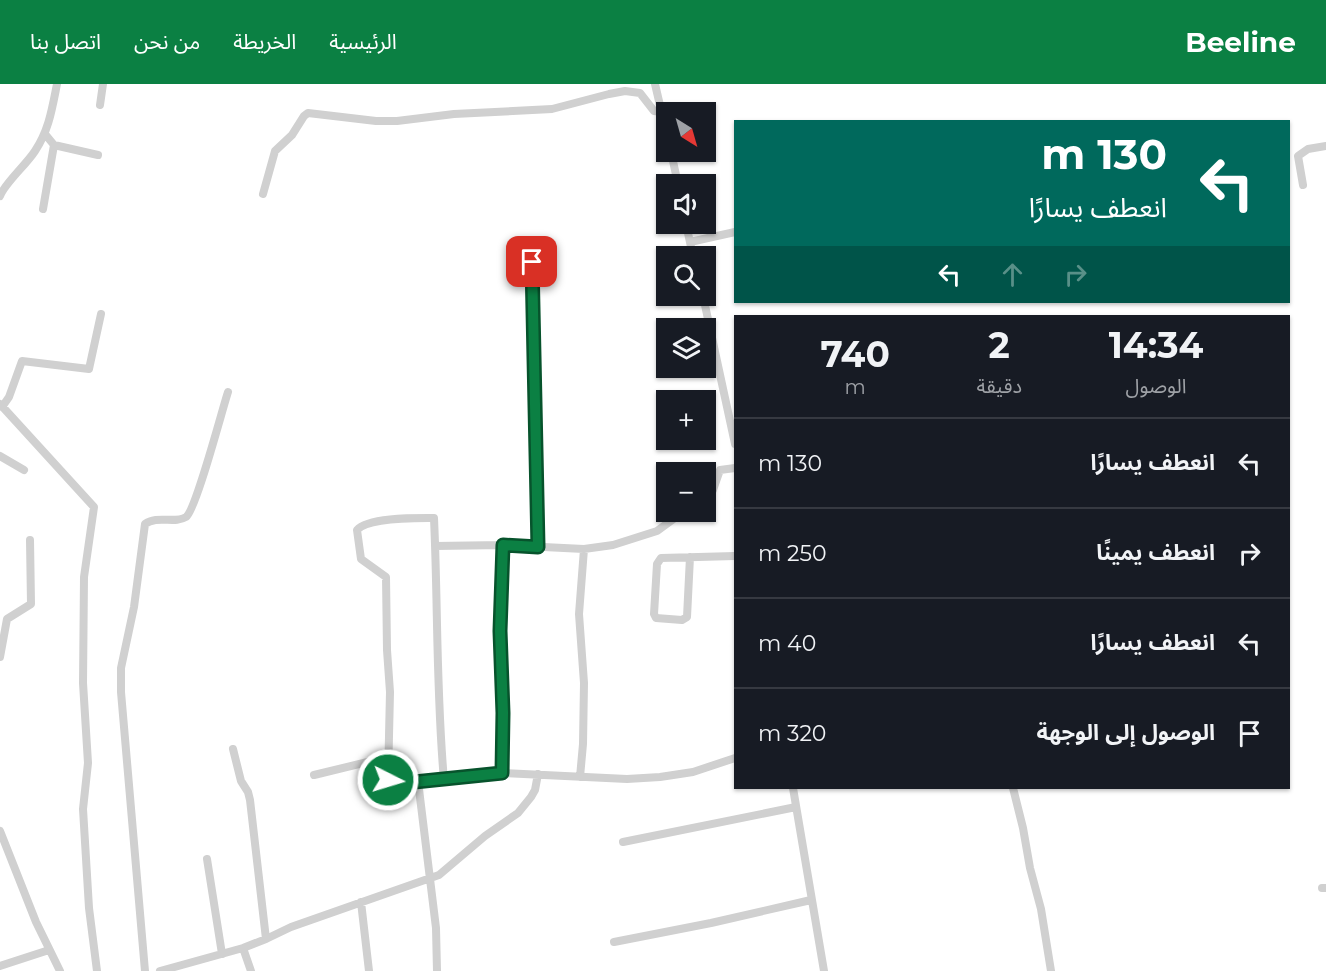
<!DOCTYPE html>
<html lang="ar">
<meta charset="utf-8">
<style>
body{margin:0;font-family:Montserrat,"Noto Sans Arabic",sans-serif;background:#242831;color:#f1f3f6;direction:rtl;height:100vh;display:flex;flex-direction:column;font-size:22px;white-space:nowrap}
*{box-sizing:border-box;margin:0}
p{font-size:20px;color:#9ea1a6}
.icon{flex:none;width:33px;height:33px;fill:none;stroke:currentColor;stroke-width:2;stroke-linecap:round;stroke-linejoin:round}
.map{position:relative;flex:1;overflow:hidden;direction:ltr}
.drawer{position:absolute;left:734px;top:231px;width:556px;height:474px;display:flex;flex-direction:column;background:#171b24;border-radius:0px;box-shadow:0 2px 4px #0004;direction:rtl}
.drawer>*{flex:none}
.hud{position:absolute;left:734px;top:36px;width:556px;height:183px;border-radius:0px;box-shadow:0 2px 4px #0004;direction:rtl;background:#00695c;color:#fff;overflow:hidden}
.needle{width:39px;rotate:143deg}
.fabs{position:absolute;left:656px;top:18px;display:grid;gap:12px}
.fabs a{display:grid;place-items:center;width:60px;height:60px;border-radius:0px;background:#171b24;box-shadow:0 2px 4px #0004;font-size:30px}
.pin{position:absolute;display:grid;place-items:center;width:51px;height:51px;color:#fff;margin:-26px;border-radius:12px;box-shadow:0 3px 9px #0006}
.me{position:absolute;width:66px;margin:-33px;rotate:95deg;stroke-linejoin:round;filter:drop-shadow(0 0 4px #0008)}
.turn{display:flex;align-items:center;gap:21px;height:126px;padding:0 24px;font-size:27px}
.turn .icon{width:78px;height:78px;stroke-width:2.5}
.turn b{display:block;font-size:42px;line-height:51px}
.lanes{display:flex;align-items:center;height:57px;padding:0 24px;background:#0003;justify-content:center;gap:30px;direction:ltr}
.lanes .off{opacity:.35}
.eta{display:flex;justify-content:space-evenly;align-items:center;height:102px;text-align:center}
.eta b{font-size:36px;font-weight:700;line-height:42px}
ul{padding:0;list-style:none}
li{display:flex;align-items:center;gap:18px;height:90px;padding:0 24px;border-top:2px solid #363941}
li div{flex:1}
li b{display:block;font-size:22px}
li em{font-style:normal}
header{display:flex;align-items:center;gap:36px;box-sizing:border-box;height:84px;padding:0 30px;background:#0b8043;color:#fff}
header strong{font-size:28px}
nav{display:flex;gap:33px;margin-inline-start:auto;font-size:21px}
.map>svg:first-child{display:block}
</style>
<header>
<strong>Beeline</strong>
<nav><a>الرئيسية</a><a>الخريطة</a><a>من نحن</a><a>اتصل بنا</a></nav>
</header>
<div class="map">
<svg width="1326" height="887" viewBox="0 0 1326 887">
<rect width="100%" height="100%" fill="#fff"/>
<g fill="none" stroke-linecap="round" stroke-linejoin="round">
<path stroke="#d0d0d0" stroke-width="8" d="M655,0L666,47
M100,21L103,0
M54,61L98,71
M671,68L678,100
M1303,101L1298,72L1308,65L1326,62
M263,110L275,67L292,51L304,32L308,29L376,37H397L454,30L552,25L609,10L625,7L640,9L654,27L662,28
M0,112C5,99 26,81 35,67C49,46 52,25 57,0
M43,125L54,61L45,50
M686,140L693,172
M690,158L735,148
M532,178L538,463
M703,212L735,360
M0,320L94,423L84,493L83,599L88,679L83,725L89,824L97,887
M2,323L9,313L22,277L89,285L101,230
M0,372L24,386
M705,415L713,406L720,386L735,384
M435,462L503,461L584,465L613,461L657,447L683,428
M690,473L687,533L682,536L656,534L654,530L657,480L661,474L735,472
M0,573L7,535L31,520L30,456
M233,665L241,697L248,708L250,716L266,855
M502,689L503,629L500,547L503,461
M314,691L388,673
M580,693L583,660L584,599L579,530L584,465
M444,696C436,608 438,521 434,434C416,434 368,433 357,446L361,475L386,493L387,566L390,608L388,696L391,699L502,689L627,695L660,693L693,688L735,674
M418,697L436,844L437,887
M793,704L824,887
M1013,704L1023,744L1030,784L1041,825L1051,887
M0,747L36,838L60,887
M623,758L796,723
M207,775L222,870
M1322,804H1326
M361,818L369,887
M614,858L711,839L811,816
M243,864L251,887
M0,882L49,866
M145,887L121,608V584L134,523L145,440C157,431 175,440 186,433C196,426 222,326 228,308
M160,887L243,864L266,855L291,843L439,791L485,752L518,729L531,713L535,706L538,690"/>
</g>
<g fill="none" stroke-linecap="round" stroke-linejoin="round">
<defs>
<path id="route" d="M388,696L395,700L502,689L503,629L500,547L503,461L538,463L532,178"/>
</defs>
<use href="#route" stroke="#07532c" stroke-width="15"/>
<use href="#route" stroke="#0b8043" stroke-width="10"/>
</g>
</svg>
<div class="fabs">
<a><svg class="needle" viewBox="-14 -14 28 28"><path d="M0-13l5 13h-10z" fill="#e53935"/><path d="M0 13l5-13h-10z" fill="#9ea1a6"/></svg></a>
<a><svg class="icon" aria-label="sound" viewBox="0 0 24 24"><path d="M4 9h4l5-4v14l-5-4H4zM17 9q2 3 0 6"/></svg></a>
<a><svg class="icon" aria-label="search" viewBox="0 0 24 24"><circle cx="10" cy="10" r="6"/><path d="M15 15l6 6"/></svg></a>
<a><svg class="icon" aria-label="layers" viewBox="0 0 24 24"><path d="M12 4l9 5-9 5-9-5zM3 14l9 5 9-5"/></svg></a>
<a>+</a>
<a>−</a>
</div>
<div class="pin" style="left:532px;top:178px;background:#d93025"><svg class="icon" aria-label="arrive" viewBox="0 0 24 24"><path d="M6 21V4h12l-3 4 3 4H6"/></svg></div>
<svg class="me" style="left:388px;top:696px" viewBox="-20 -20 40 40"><circle r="17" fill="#0b8043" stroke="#fff" stroke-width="3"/><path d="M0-11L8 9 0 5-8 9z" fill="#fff"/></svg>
<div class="hud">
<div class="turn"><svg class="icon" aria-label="left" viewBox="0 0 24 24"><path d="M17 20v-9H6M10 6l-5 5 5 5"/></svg><div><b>130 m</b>انعطف يسارًا</div></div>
<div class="lanes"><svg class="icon" aria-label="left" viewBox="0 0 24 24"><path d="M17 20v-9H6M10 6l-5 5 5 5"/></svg><svg class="icon off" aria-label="ahead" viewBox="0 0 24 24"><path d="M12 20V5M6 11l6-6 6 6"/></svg><svg class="icon off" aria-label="right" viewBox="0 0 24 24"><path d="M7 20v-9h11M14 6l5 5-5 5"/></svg></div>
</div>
<section class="drawer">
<div class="eta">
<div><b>14:34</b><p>الوصول</p></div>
<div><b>2</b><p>دقيقة</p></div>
<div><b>740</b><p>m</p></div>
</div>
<ul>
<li><svg class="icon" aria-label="left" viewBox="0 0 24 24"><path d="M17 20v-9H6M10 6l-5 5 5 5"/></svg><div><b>انعطف يسارًا</b></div><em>130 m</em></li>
<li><svg class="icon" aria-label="right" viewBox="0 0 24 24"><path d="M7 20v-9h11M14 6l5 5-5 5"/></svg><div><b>انعطف يمينًا</b></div><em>250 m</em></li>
<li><svg class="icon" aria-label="left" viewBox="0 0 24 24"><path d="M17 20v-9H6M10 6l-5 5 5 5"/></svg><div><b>انعطف يسارًا</b></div><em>40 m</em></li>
<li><svg class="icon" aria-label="arrive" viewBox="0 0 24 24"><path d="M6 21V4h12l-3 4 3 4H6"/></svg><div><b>الوصول إلى الوجهة</b></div><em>320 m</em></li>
</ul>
</section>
</div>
